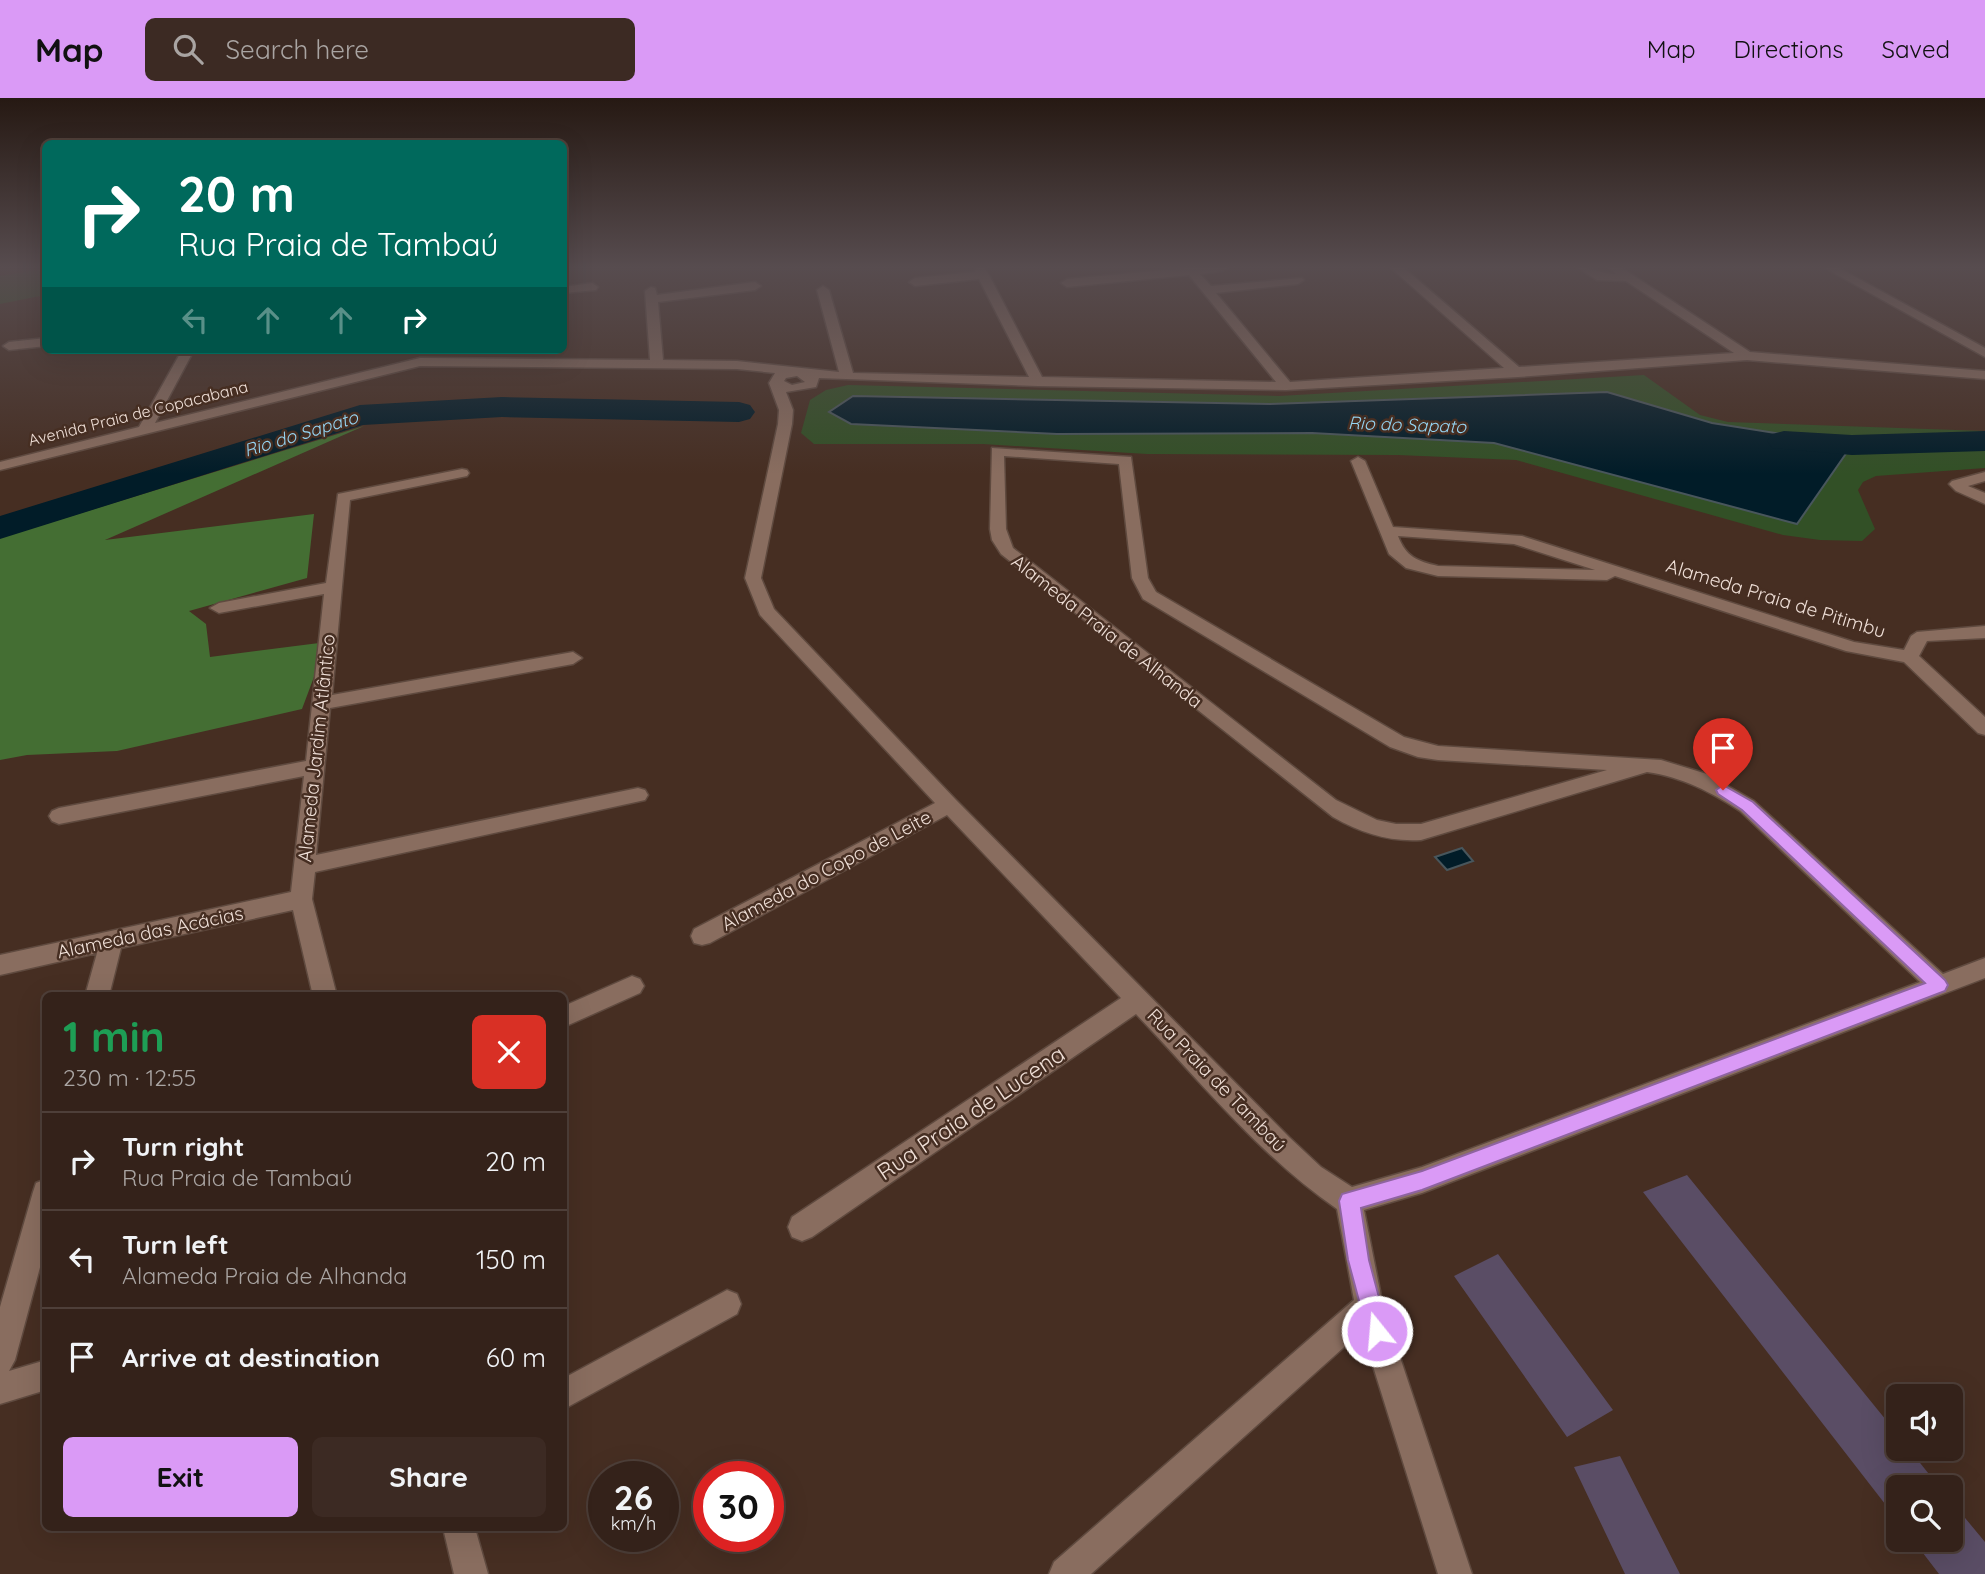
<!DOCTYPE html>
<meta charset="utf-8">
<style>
body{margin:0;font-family:Quicksand,sans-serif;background:#3c2a23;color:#f1f3f6;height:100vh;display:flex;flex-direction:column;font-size:26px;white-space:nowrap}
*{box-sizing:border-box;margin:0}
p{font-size:23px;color:#a9a4a2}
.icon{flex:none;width:38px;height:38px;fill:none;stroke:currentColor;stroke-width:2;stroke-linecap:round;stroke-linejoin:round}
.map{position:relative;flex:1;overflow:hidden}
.side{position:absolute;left:42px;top:894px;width:525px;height:539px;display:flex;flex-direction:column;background:#34221a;border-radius:10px;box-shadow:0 7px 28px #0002,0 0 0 2px #4e3f39}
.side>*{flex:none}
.guide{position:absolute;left:42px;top:42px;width:525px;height:214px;border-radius:10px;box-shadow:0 7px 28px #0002,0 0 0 2px #4e3f39;background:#00695c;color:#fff;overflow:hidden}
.fabs{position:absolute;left:1886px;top:1286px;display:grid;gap:14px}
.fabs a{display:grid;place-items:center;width:77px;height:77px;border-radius:10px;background:#34221a;box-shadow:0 7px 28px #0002,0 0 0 2px #4e3f39;font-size:35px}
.speed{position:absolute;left:588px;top:1363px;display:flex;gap:14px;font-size:35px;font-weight:700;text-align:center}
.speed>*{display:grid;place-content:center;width:91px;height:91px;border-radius:50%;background:#34221a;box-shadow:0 7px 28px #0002,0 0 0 2px #4e3f39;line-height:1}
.speed small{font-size:18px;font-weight:400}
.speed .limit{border:10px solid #d22;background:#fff;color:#111}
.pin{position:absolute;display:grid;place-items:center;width:60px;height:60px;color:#fff;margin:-72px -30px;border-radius:50% 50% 50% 0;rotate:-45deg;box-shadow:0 0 7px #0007}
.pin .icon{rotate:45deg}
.me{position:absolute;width:77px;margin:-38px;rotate:343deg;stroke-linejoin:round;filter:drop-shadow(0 0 5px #0008)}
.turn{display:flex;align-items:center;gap:24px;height:147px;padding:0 21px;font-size:32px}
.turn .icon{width:91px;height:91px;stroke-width:2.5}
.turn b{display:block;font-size:49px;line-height:60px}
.lanes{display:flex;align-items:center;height:66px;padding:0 21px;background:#0003;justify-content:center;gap:35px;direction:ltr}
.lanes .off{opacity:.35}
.round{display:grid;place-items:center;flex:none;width:74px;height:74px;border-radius:10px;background:#3c2a23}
.head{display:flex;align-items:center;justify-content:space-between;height:119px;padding:0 21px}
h1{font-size:42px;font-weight:700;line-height:52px;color:#1e9e55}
.button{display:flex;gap:14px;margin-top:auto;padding:14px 21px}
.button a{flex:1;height:80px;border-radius:10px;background:#da9af6;color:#111;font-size:28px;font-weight:700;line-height:80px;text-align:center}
.button a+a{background:#3c2a23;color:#f1f3f6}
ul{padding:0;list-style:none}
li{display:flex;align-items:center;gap:21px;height:98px;padding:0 21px;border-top:2px solid #4e3f39}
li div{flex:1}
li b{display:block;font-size:26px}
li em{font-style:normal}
header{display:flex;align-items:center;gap:42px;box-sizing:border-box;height:98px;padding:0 35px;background:#da9af6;color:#111}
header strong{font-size:33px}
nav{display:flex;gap:38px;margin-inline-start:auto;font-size:24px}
.search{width:490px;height:63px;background:#3c2a23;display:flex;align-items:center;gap:18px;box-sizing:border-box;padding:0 24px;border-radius:10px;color:#a9a4a2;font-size:26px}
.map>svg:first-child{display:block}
</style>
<header>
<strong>Map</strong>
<div class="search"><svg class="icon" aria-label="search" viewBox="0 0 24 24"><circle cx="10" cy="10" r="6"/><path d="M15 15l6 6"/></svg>Search here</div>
<nav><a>Map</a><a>Directions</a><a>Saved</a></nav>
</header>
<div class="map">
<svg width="1985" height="1476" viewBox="0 0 1985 1476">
<rect width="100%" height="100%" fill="#462e22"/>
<path fill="#325026" d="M45,171V197L0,206V178Z
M1644,277L1700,317L1728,324L1985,333V370L1876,378L1863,384L1858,392L1875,431L1862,443L1820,442L1783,437L1516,362L1398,357L1147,356L983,346H814L801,335L810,302L826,292L848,287L1279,298Z"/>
<path fill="#446e33" d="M364,328L105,442L314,416L307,480L189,513L206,526L210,559L327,544L302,611L117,653L27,657L0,662V440Z"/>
<path fill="#011c28" stroke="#48565c" stroke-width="2" d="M1607,294L1712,325L1852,347L1797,426L1494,345L1312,335L1057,336L851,326L829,314L853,298L1270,306Z
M1462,750L1473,763L1447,772L1435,759Z"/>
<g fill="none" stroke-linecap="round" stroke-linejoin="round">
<path fill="#011c28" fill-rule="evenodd" d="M502,299L739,304L750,307L755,314L750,321L739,324L502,319L363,327L0,441V418L360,307Z
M1784,333L1852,337L1985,333V353L1852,357L1772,350L1767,343L1772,336Z"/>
</g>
<path fill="#5a4d65" d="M1687,1077L1899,1338V1351H1909L1940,1390H1899V1424L1643,1094Z
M1498,1156L1613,1312L1567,1339L1454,1178Z
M1620,1358L1680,1476H1625L1574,1369Z
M1951,1403L1985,1444V1476H1939L1913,1442H1951Z"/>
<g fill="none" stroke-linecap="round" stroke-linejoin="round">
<defs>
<path id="minor" d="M976,170H984L989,177L1042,279L1276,284L1189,177L1067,189L1061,185L1067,181L1189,170H1228L1222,173L1200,176L1211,188L1302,180L1304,182L1298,186L1216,195L1290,284L1504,270L1391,170H1404L1519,269L1734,255L1626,183L1597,182L1578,170C1592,169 1602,176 1616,176L1609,170H1622L1750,254L1985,273V281L1747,262L1518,279L1286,292L1038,288L819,280L816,289L786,294L793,312L792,326L761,480L774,511L956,702L1289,1039L1321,1069L1352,1089L1422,1069L1920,884L1740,713C1711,694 1682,679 1647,674L1421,742C1389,744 1361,735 1333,719L1001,456L992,442L990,431L992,350L1131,359L1148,480L1156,494L1404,639L1438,648L1661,662L1707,676L1754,703L1943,876L1985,860V880L1422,1095L1364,1112L1383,1208L1472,1476H1438L1362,1233L1091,1476H1049L1054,1464L1354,1202L1337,1111C1260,1058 1200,983 1136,916L812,1139L802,1143L792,1139L788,1129L792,1119L1121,900L947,717L710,845L702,847L694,845L691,838L694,831L935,705L760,517L745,480L778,326L779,312L769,285L775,275L737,271L420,268L0,372V364L139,329L182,252H194L155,325L420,260L650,262L645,193L651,189L655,190L657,197L755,184L761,188L755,192L658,204L663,262L737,263L839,274L817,192L823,188L829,192L853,275L1029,279L979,181L915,188L909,184L915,180L975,174ZM797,278L805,284L792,287L784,283L786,280ZM1004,358L1119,366L1132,480L1143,501L1390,649L1418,659L1438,662L1607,672L1421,726H1396L1377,722L1336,702L1013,450L1006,431Z
M1825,170H1839L1985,250V259Z
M592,185L598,189L596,192L564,195V189Z
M46,240V248L9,252L3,248L9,244Z
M1358,359L1365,363L1393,429L1522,438L1854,544L1904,552L1911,538L1917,534L1985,528V540L1927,543L1919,558L1985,619V637L1978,635L1904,564L1846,553L1615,478L1607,482L1438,478L1406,470L1389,456L1351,363ZM1398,438L1514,446L1595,472L1438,468C1417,463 1406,459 1398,438Z
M462,371L467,372L469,375L467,378L350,402L332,597L573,554L582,560L573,566L330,610L316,757L638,690L645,692L648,697L645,702L315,774L312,801L337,898H313L293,812L121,850L109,898H85L97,855L0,877V857L291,794L304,678L59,726L52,723L49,718L52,713L59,710L306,663L324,496L219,515L210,510L219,505L326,485L338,396Z
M1985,374V383L1968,388L1985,395V406L1956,393L1949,386L1952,383Z
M632,878L640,881L644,888L640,895L564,929V908Z
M46,1081V1147L15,1262L9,1273L46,1262V1292L0,1306V1209L33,1094L36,1085Z
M727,1192L737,1196L741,1206L737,1216L564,1311V1280Z
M443,1430H475L488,1476H454Z"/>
</defs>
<use href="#minor" stroke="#5f4a3f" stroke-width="3"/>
<use href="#minor" fill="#896d5f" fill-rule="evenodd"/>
</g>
<linearGradient id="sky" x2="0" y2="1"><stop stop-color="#261913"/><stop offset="0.45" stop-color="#574c4f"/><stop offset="1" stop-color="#574c4f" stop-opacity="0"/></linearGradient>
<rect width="1985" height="376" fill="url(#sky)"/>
<path fill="#da9af6" stroke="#8e64a0" stroke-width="2" d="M1723,687L1753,704L1945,882L1948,887L1945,893L1422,1092L1361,1110L1369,1162L1388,1233L1385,1240L1377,1244L1369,1240L1348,1162L1339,1103L1342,1096L1422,1073L1925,885L1742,712L1718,696L1716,692Z"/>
<g text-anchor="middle" stroke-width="5" stroke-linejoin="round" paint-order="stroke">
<g font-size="16" fill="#efdfd7" stroke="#462e22">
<text transform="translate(138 315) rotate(-14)" y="6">Avenida Praia de Copacabana</text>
</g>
<g font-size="18" font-style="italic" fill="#95d5f4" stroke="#462e22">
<text transform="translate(1407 327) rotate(2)" y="6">Rio do Sapato</text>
<text transform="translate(301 336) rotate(-17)" y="6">Rio do Sapato</text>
</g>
<g font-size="19" fill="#efdfd7" stroke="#462e22">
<text transform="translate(1776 500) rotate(17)" y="7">Alameda Praia de Pitimbu</text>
<text transform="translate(1107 533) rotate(38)" y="7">Alameda Praia de Alhanda</text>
<text transform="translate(316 650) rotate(-84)" y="7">Alameda Jardim Atlântico</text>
<text transform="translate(826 772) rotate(-28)" y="7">Alameda do Copo de Leite</text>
<text transform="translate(150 834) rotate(-12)" y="7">Alameda das Acácias</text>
<text transform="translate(1217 982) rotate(46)" y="7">Rua Praia de Tambaú</text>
</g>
<g font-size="23" fill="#efdfd7" stroke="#462e22">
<text transform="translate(971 1015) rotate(-34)" y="8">Rua Praia de Lucena</text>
</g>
</g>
</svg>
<div class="fabs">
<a><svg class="icon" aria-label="sound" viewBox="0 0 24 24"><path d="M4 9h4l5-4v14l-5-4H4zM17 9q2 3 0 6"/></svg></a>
<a><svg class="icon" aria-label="search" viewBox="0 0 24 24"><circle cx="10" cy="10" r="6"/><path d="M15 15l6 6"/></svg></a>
</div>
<div class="speed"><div>26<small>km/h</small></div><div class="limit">30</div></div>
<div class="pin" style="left:1723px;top:692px;background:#d93025"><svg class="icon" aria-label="arrive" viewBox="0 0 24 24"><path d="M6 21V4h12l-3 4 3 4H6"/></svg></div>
<svg class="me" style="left:1377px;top:1233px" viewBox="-20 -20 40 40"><circle r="17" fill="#da9af6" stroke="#fff" stroke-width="3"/><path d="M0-11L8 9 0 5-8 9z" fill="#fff"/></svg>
<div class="guide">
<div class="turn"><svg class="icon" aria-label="right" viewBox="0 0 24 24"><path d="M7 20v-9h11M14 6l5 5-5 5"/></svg><div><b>20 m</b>Rua Praia de Tambaú</div></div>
<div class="lanes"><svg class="icon off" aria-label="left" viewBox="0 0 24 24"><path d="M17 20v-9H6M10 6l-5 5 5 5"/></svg><svg class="icon off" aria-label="ahead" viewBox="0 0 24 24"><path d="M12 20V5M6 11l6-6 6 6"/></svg><svg class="icon off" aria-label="ahead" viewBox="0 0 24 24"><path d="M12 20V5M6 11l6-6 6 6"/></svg><svg class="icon" aria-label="right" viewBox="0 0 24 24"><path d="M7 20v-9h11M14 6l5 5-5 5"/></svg></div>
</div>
<section class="side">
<div class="head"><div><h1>1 min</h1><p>230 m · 12:55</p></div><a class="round" style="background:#d93025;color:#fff"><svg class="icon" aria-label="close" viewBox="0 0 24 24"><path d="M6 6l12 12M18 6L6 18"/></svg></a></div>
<ul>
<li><svg class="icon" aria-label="right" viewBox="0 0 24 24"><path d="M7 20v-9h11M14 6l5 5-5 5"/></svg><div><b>Turn right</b><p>Rua Praia de Tambaú</p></div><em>20 m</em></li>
<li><svg class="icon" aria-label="left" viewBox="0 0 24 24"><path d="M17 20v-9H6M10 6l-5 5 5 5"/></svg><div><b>Turn left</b><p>Alameda Praia de Alhanda</p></div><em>150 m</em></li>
<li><svg class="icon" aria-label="arrive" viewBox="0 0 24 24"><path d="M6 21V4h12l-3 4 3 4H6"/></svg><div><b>Arrive at destination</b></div><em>60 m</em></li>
</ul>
<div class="button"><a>Exit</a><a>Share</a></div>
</section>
</div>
